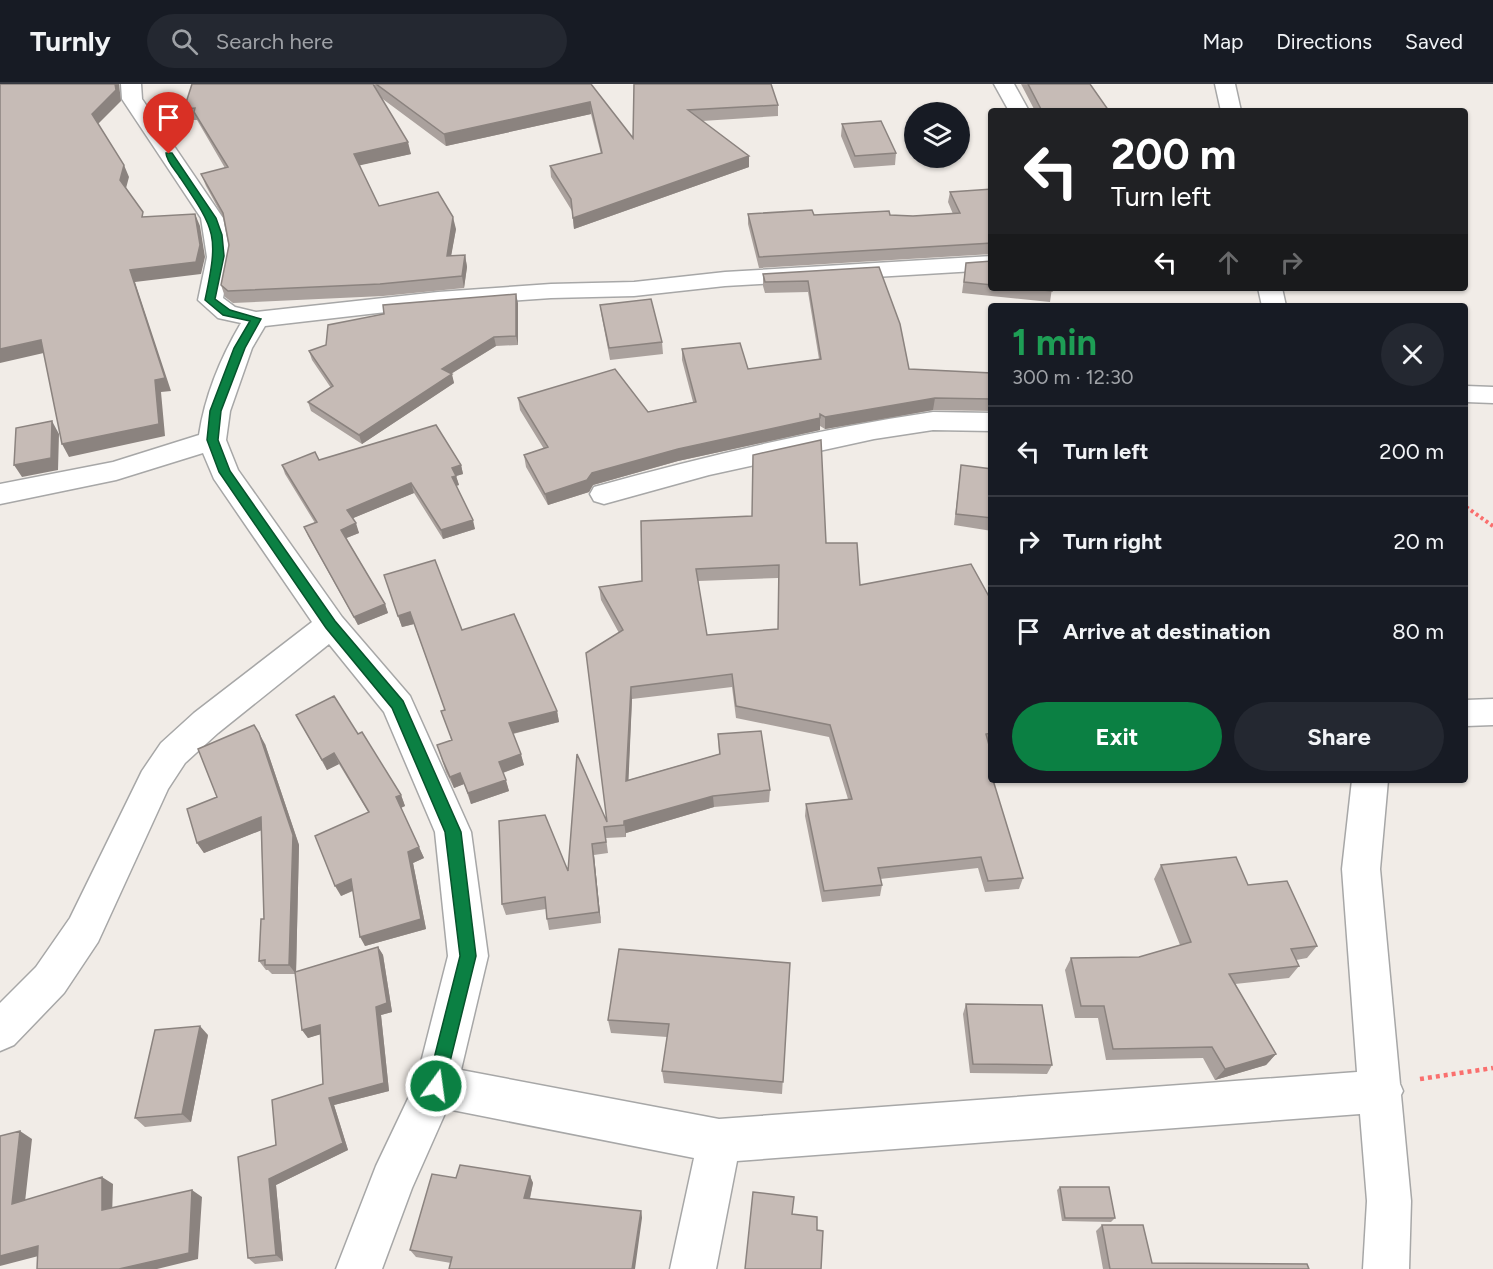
<!DOCTYPE html>
<meta charset="utf-8">
<style>
body{margin:0;font-family:Figtree,sans-serif;background:#242831;color:#f1f3f6;height:100vh;display:flex;flex-direction:column;font-size:22px;white-space:nowrap}
*{box-sizing:border-box;margin:0}
p{font-size:20px;color:#9ea1a6}
.icon{flex:none;width:33px;height:33px;fill:none;stroke:currentColor;stroke-width:2;stroke-linecap:round;stroke-linejoin:round}
.map{position:relative;flex:1;overflow:hidden}
.panel{position:absolute;left:988px;top:219px;width:480px;height:480px;display:flex;flex-direction:column;background:#171b24;border-radius:6px;box-shadow:0 2px 4px #0004}
.panel>*{flex:none}
.banner{position:absolute;left:988px;top:24px;width:480px;height:183px;border-radius:6px;box-shadow:0 2px 4px #0004;background:#202124;color:#fff;overflow:hidden}
.buttons{position:absolute;left:904px;top:18px;display:grid;gap:12px}
.buttons a{display:grid;place-items:center;width:66px;height:66px;border-radius:50%;background:#171b24;box-shadow:0 2px 4px #0004;font-size:30px}
.pin{position:absolute;display:grid;place-items:center;width:51px;height:51px;color:#fff;margin:-62px -26px;border-radius:50% 50% 50% 0;rotate:-45deg;box-shadow:0 0 6px #0007}
.pin .icon{rotate:45deg}
.me{position:absolute;width:66px;margin:-33px;rotate:14deg;stroke-linejoin:round;filter:drop-shadow(0 0 4px #0008)}
.turn{display:flex;align-items:center;gap:21px;height:126px;padding:0 24px;font-size:27px}
.turn .icon{width:78px;height:78px;stroke-width:2.5}
.turn b{display:block;font-size:42px;line-height:51px}
.lanes{display:flex;align-items:center;height:57px;padding:0 24px;background:#0003;justify-content:center;gap:30px;direction:ltr}
.lanes .off{opacity:.35}
.round{display:grid;place-items:center;flex:none;width:63px;height:63px;border-radius:32px;background:#242831}
.head{display:flex;align-items:center;justify-content:space-between;height:102px;padding:0 24px}
h1{font-size:36px;font-weight:700;line-height:45px;color:#1e9e55}
.primary-button{display:flex;gap:12px;margin-top:auto;padding:12px 24px}
.primary-button a{flex:1;height:69px;border-radius:36px;background:#0b8043;color:#fff;font-size:24px;font-weight:700;line-height:69px;text-align:center}
.primary-button a+a{background:#242831;color:#f1f3f6}
ul{padding:0;list-style:none}
li{display:flex;align-items:center;gap:18px;height:90px;padding:0 24px;border-top:2px solid #363941}
li div{flex:1}
li b{display:block;font-size:22px}
li em{font-style:normal}
header{display:flex;align-items:center;gap:36px;box-sizing:border-box;height:84px;padding:0 30px;background:#171b24;border-bottom:2px solid #363941}
header strong{font-size:28px}
nav{display:flex;gap:33px;margin-inline-start:auto;font-size:21px}
.search{width:420px;height:54px;background:#242831;display:flex;align-items:center;gap:15px;box-sizing:border-box;padding:0 21px;border-radius:33px;color:#9ea1a6;font-size:22px}
.map>svg:first-child{display:block}
</style>
<header>
<strong>Turnly</strong>
<div class="search"><svg class="icon" aria-label="search" viewBox="0 0 24 24"><circle cx="10" cy="10" r="6"/><path d="M15 15l6 6"/></svg>Search here</div>
<nav><a>Map</a><a>Directions</a><a>Saved</a></nav>
</header>
<div class="map">
<svg width="1493" height="1185" viewBox="0 0 1493 1185">
<rect width="100%" height="100%" fill="#f1ece7"/>
<g fill="none" stroke-linecap="round" stroke-linejoin="round">
<defs>
<path id="minor" d="M121,0H141L142,15L223,134L231,173L223,214L235,223L256,228L438,208L551,200L634,198L725,188L992,172V186L725,202L634,212L551,214L438,222L265,242L252,264L230,327L226,356L238,386L342,533L410,612L471,748L488,872L461,986L719,1035L1357,988L1342,785L1352,696H1388L1380,785L1400,1000L1403,1007L1401,1011L1411,1117L1409,1185H1363L1367,1117L1360,1030L737,1077L716,1185H670L694,1074L447,1025L412,1104L382,1185H336L376,1082L416,998L448,872L435,748L384,628L329,560L218,649L185,679L168,705L98,858L64,909L14,961L0,967V919L36,883L70,834L142,687L161,659L194,629L312,538L214,395L203,369L116,396L0,420V400L113,378L199,351C205,311 221,273 241,239L218,234L198,216L207,173L201,134L122,15Z
M994,0H1014L1029,27H1009Z
M1215,0H1235L1241,27H1221Z
M1258,204H1282L1286,222H1262Z
M1466,302L1493,303V319L1466,318Z
M933,328L992,329V347L933,346L874,355L709,391L604,420L594,417L590,410L594,403C705,372 819,345 933,328Z
M1493,615V641L1466,642V616Z"/>
</defs>
<use href="#minor" stroke="#a7a7a7" stroke-width="3"/>
<path stroke="#fa6f6e" stroke-width="4" stroke-dasharray="3 3" stroke-linecap="butt" d="M1466,423L1493,442"/>
<path stroke="#fa6f6e" stroke-width="4.5" stroke-dasharray="4 4" stroke-linecap="butt" d="M1420,995L1493,984"/>
<use href="#minor" fill="#fff" fill-rule="evenodd"/>
</g>
<path fill="#aaa19d" fill-rule="evenodd" d="M192,0H591L633,54L634,0L778,21V32L702,37L749,72V83L574,145L572,127L551,93L550,82L601,70L591,30L446,62L380,13L411,70L359,81L379,122L456,145L451,171H465L467,183L464,204L383,212L233,219L225,213L221,201L229,161L224,135L206,102L201,90L225,84L197,36H188L184,25Z
M1021,0H1090L1109,27H1035Z
M842,40L896,69L895,81L854,84L841,52Z
M992,105V170L759,184L748,140V130L913,132L953,130L948,118L950,108Z
M992,177V204H1052L1050,218L962,209L966,179Z
M879,183L909,285L992,289V327L933,326L825,345L820,342V346L678,377L593,401L589,408L548,421L526,383L524,371L544,365L520,326L518,314L648,328L693,318L682,276V265L748,285L819,275L808,208L765,209L763,202V190Z
M518,219V261L496,262L451,290L454,299L362,360L311,327L308,318L331,304L312,276L309,267Z
M600,221L662,258L663,270L610,276L602,234Z
M319,376L461,381L463,390L456,392L459,401L456,402L475,445L443,455L414,409L353,434L359,449L346,454L385,520L388,529L358,541L308,452L304,443L315,439L285,390L282,381Z
M961,381L992,385V447L954,441Z
M641,437L826,459L860,501L992,518V661H989L992,672V696L1023,794L1019,805L985,808L978,784L880,795L882,801L880,812L822,818L805,732L806,720L848,715L829,653L736,634L732,603L632,615L628,696L719,670L718,650L770,706L769,718L714,723L626,749V753L606,754L608,769L594,771L601,839L549,846L547,835L546,825L506,831L502,820L568,787L607,738L619,549L601,516L599,503L642,497ZM778,494V545L707,551L698,497Z
M384,491L462,546L557,627L559,638L513,650L524,681L503,689L509,707L471,720L464,700L454,704L446,688L437,661L451,656L445,626L414,540L402,543Z
M296,631L358,650L401,711L405,722L401,724L424,774L413,779L426,845L365,862L353,807L341,812L368,728L339,680L327,686Z
M265,660L299,761L296,888L378,863L383,871L392,928L381,931L389,1007L334,1021L348,1066L276,1101L283,1177L255,1180L248,1174L276,1061L323,1000L320,950L308,954L302,946L295,890H272L268,886H266L259,877L264,835L261,746L204,769L197,759L217,713Z
M1161,781L1248,801L1317,862L1307,874L1296,876L1299,882L1289,894L1235,900L1276,970L1266,981L1215,996L1203,974L1106,976L1098,934H1075L1065,886L1071,874L1139,873L1180,861L1154,795Z
M790,879L782,1010L664,999L662,987L667,953L611,949L608,936Z
M966,920L1052,981L1047,990L970,989L963,930Z
M208,951L191,1038L145,1043L135,1034Z
M530,1092L533,1099L530,1115L641,1127L642,1134L451,1179L416,1173L410,1166L456,1094Z
M1060,1103L1115,1134L1111,1138L1062,1137L1057,1106Z
M1102,1141L1152,1179L1309,1185H1103L1096,1147Z"/>
<path fill="#8b837f" d="M115,0H119L121,17L96,42L92,30Z
M590,18L591,30L446,62L444,50Z
M408,58L411,70L357,82L354,70Z
M749,72V83L574,145L573,134Z
M124,81L129,93L125,108L120,96Z
M195,130L200,142L205,173L201,190L135,198L171,307L161,308L165,352L69,373L62,360L130,186Z
M453,133L456,145L449,184L447,172Z
M465,171L467,183L464,204L462,192Z
M516,210L518,219V261L516,252Z
M494,253L496,262L444,294L442,285Z
M41,256L48,268L0,279V265Z
M452,290L454,299L362,360L359,351Z
M935,314L933,326L825,345V333Z
M820,334V346L678,377L593,401L589,408L548,421L545,410L592,389L678,365Z
M52,337L59,350L58,386L22,393L14,381Z
M461,381L463,390L456,392L459,401L455,402L452,393V384Z
M411,399L414,409L351,435L347,426Z
M473,436L475,445L443,455L441,446Z
M356,439L359,449L344,455L341,446Z
M385,520L388,529L358,541L354,533Z
M410,528L414,540L402,543L398,532Z
M631,603L632,615L628,708L626,697Z
M557,627L559,638L511,650L509,639Z
M259,649L265,660L299,761L296,890L289,881Z
M334,669L339,680L327,686L322,676Z
M521,670L524,681L502,689L499,678Z
M460,689L464,700L454,704L450,693Z
M506,696L509,707L471,720L468,709Z
M401,711L405,722L400,724L396,713Z
M713,712L714,723L626,749V753L624,737Z
M261,733L267,744L204,769L197,759Z
M592,760L594,771L601,839L599,828Z
M419,763L424,774L413,779L426,845L365,862L360,853L408,768Z
M351,795L356,805L341,812L335,802Z
M378,863L383,871L392,928L381,931L389,1007L334,1021L348,1066L276,1101L283,1177L276,1171L269,1095L329,1014Z
M320,941L325,949L308,954L302,946Z
M200,942L208,951L191,1038L182,1030Z
M1276,970L1266,981L1215,996L1225,985Z
M20,1047L32,1055L24,1127L12,1120Z
M530,1092L533,1099L528,1122L524,1114Z
M102,1093L113,1100L112,1133L102,1126Z
M192,1106L202,1113L198,1175L157,1185H119Z
M641,1127L642,1134L635,1185H632Z
M38,1162L50,1169L0,1182V1172Z"/>
<path fill="#c6bbb6" stroke="#8b837f" stroke-width="1.5" fill-rule="evenodd" d="M0,0H115L116,6L92,30L124,81L120,96L143,128L142,133L195,130L200,161L196,178L130,186L165,294L155,296L159,340L62,360L41,256L0,265Z
M192,0H373L408,58L354,70L379,122L438,108L453,133L447,172L465,171L462,192L380,200L228,207L221,201L229,161L223,129L201,90L228,83L194,28L195,24L184,25Z
M376,0H591L633,54L634,0H771L778,21L688,26L749,72L573,134L571,115L550,82L602,69L590,18L444,50Z
M1028,0H1090L1109,27H1042Z
M881,37L896,69L855,72L842,40Z
M992,105V159L759,173L748,130L812,126L814,131L889,127L890,131L913,132L960,129L950,108Z
M992,177V201L964,198L966,179Z
M879,183L900,240L909,285L992,289V315L935,314L825,333L820,330V334L678,365L592,389L587,396L545,410L524,371L548,363L518,314L615,285L648,328L696,318L682,265L740,259L748,285L821,275L808,197L765,198L763,190Z
M1022,204H1052V207Z
M516,210V252L494,253L442,285L452,290L359,351L308,318L333,302L309,267L326,261L328,241L384,230L383,221Z
M651,215L662,258L609,264L600,221Z
M52,337L51,374L14,381L16,344Z
M436,341L461,381L452,384L456,392L452,393L473,436L441,446L411,399L347,426L356,439L341,446L385,520L354,533L304,443L317,438L282,381L315,368L319,376Z
M821,356L826,459H857L860,501L971,480L992,518V649L986,650L992,672V685L989,686L992,696H993L1023,794L988,797L981,773L878,784L882,801L824,807L806,720L852,715L830,641L736,622L732,590L631,603L626,697L720,670L718,650L761,647L770,706L713,712L624,737V741L604,743L606,758L592,760L599,828L547,835L545,813L502,820L499,737L545,731L568,787L577,670L607,738L586,569L623,546L599,503L642,497L641,437L752,432L753,371ZM779,481L778,545L707,551L696,485Z
M961,381L992,385V434L956,430Z
M435,476L462,546L514,530L557,627L509,639L521,670L499,678L506,696L468,709L460,689L450,693L443,677L437,661L452,656L441,627L445,626L410,528L398,532L384,491Z
M334,612L358,650L362,648L401,711L396,713L419,763L408,768L421,835L360,853L351,795L335,802L315,752L369,728L334,669L322,676L296,631Z
M254,641L259,649L293,751L289,881H265V876L259,877L261,835H264L261,733L197,759L187,725L217,713L198,665Z
M1236,773L1248,801L1287,797L1317,862L1291,865L1299,882L1229,890L1276,970L1225,985L1212,963L1113,965L1104,922H1081L1071,874L1139,873L1191,858L1161,781Z
M378,863L387,919L376,923L384,999L329,1014L343,1059L269,1095L276,1171L248,1174L238,1073L276,1061L272,1016L323,1000L320,941L302,946L295,888Z
M619,865L790,879L783,998L662,987L669,940L608,936Z
M966,920L1042,921L1052,981L973,980Z
M200,942L182,1030L135,1034L155,946Z
M20,1047L12,1120L102,1093V1126L192,1106L189,1169L119,1185H37L38,1162L0,1172V1052Z
M460,1081L530,1092L524,1114L641,1127L632,1185H449L452,1173L410,1166L432,1090L456,1094Z
M1060,1103H1109L1115,1134H1065Z
M753,1108L794,1113L792,1130L817,1133V1146L823,1147L821,1185H745Z
M1102,1141H1143L1152,1179L1307,1180L1309,1185H1110Z"/>
<path fill="#0b8043" stroke="#07532c" stroke-width="1.5" d="M166,69H172L216,134L222,151L224,172L215,215L230,226L261,235L245,264L221,327L218,356L230,387L335,537L403,617L461,748L476,872L444,1002L442,1008L436,1011L430,1008L427,1002L460,872L445,748L392,624L326,544L219,388L207,356L210,327L234,264L250,237L223,231L205,216C219,150 216,147 179,92C174,85 166,76 166,69Z"/>
</svg>
<div class="buttons">
<a><svg class="icon" aria-label="layers" viewBox="0 0 24 24"><path d="M12 4l9 5-9 5-9-5zM3 14l9 5 9-5"/></svg></a>
</div>
<div class="pin" style="left:169px;top:70px;background:#d93025"><svg class="icon" aria-label="arrive" viewBox="0 0 24 24"><path d="M6 21V4h12l-3 4 3 4H6"/></svg></div>
<svg class="me" style="left:436px;top:1002px" viewBox="-20 -20 40 40"><circle r="17" fill="#0b8043" stroke="#fff" stroke-width="3"/><path d="M0-11L8 9 0 5-8 9z" fill="#fff"/></svg>
<div class="banner">
<div class="turn"><svg class="icon" aria-label="left" viewBox="0 0 24 24"><path d="M17 20v-9H6M10 6l-5 5 5 5"/></svg><div><b>200 m</b>Turn left</div></div>
<div class="lanes"><svg class="icon" aria-label="left" viewBox="0 0 24 24"><path d="M17 20v-9H6M10 6l-5 5 5 5"/></svg><svg class="icon off" aria-label="ahead" viewBox="0 0 24 24"><path d="M12 20V5M6 11l6-6 6 6"/></svg><svg class="icon off" aria-label="right" viewBox="0 0 24 24"><path d="M7 20v-9h11M14 6l5 5-5 5"/></svg></div>
</div>
<section class="panel">
<div class="head"><div><h1>1 min</h1><p>300 m · 12:30</p></div><a class="round"><svg class="icon" aria-label="close" viewBox="0 0 24 24"><path d="M6 6l12 12M18 6L6 18"/></svg></a></div>
<ul>
<li><svg class="icon" aria-label="left" viewBox="0 0 24 24"><path d="M17 20v-9H6M10 6l-5 5 5 5"/></svg><div><b>Turn left</b></div><em>200 m</em></li>
<li><svg class="icon" aria-label="right" viewBox="0 0 24 24"><path d="M7 20v-9h11M14 6l5 5-5 5"/></svg><div><b>Turn right</b></div><em>20 m</em></li>
<li><svg class="icon" aria-label="arrive" viewBox="0 0 24 24"><path d="M6 21V4h12l-3 4 3 4H6"/></svg><div><b>Arrive at destination</b></div><em>80 m</em></li>
</ul>
<div class="primary-button"><a>Exit</a><a>Share</a></div>
</section>
</div>
